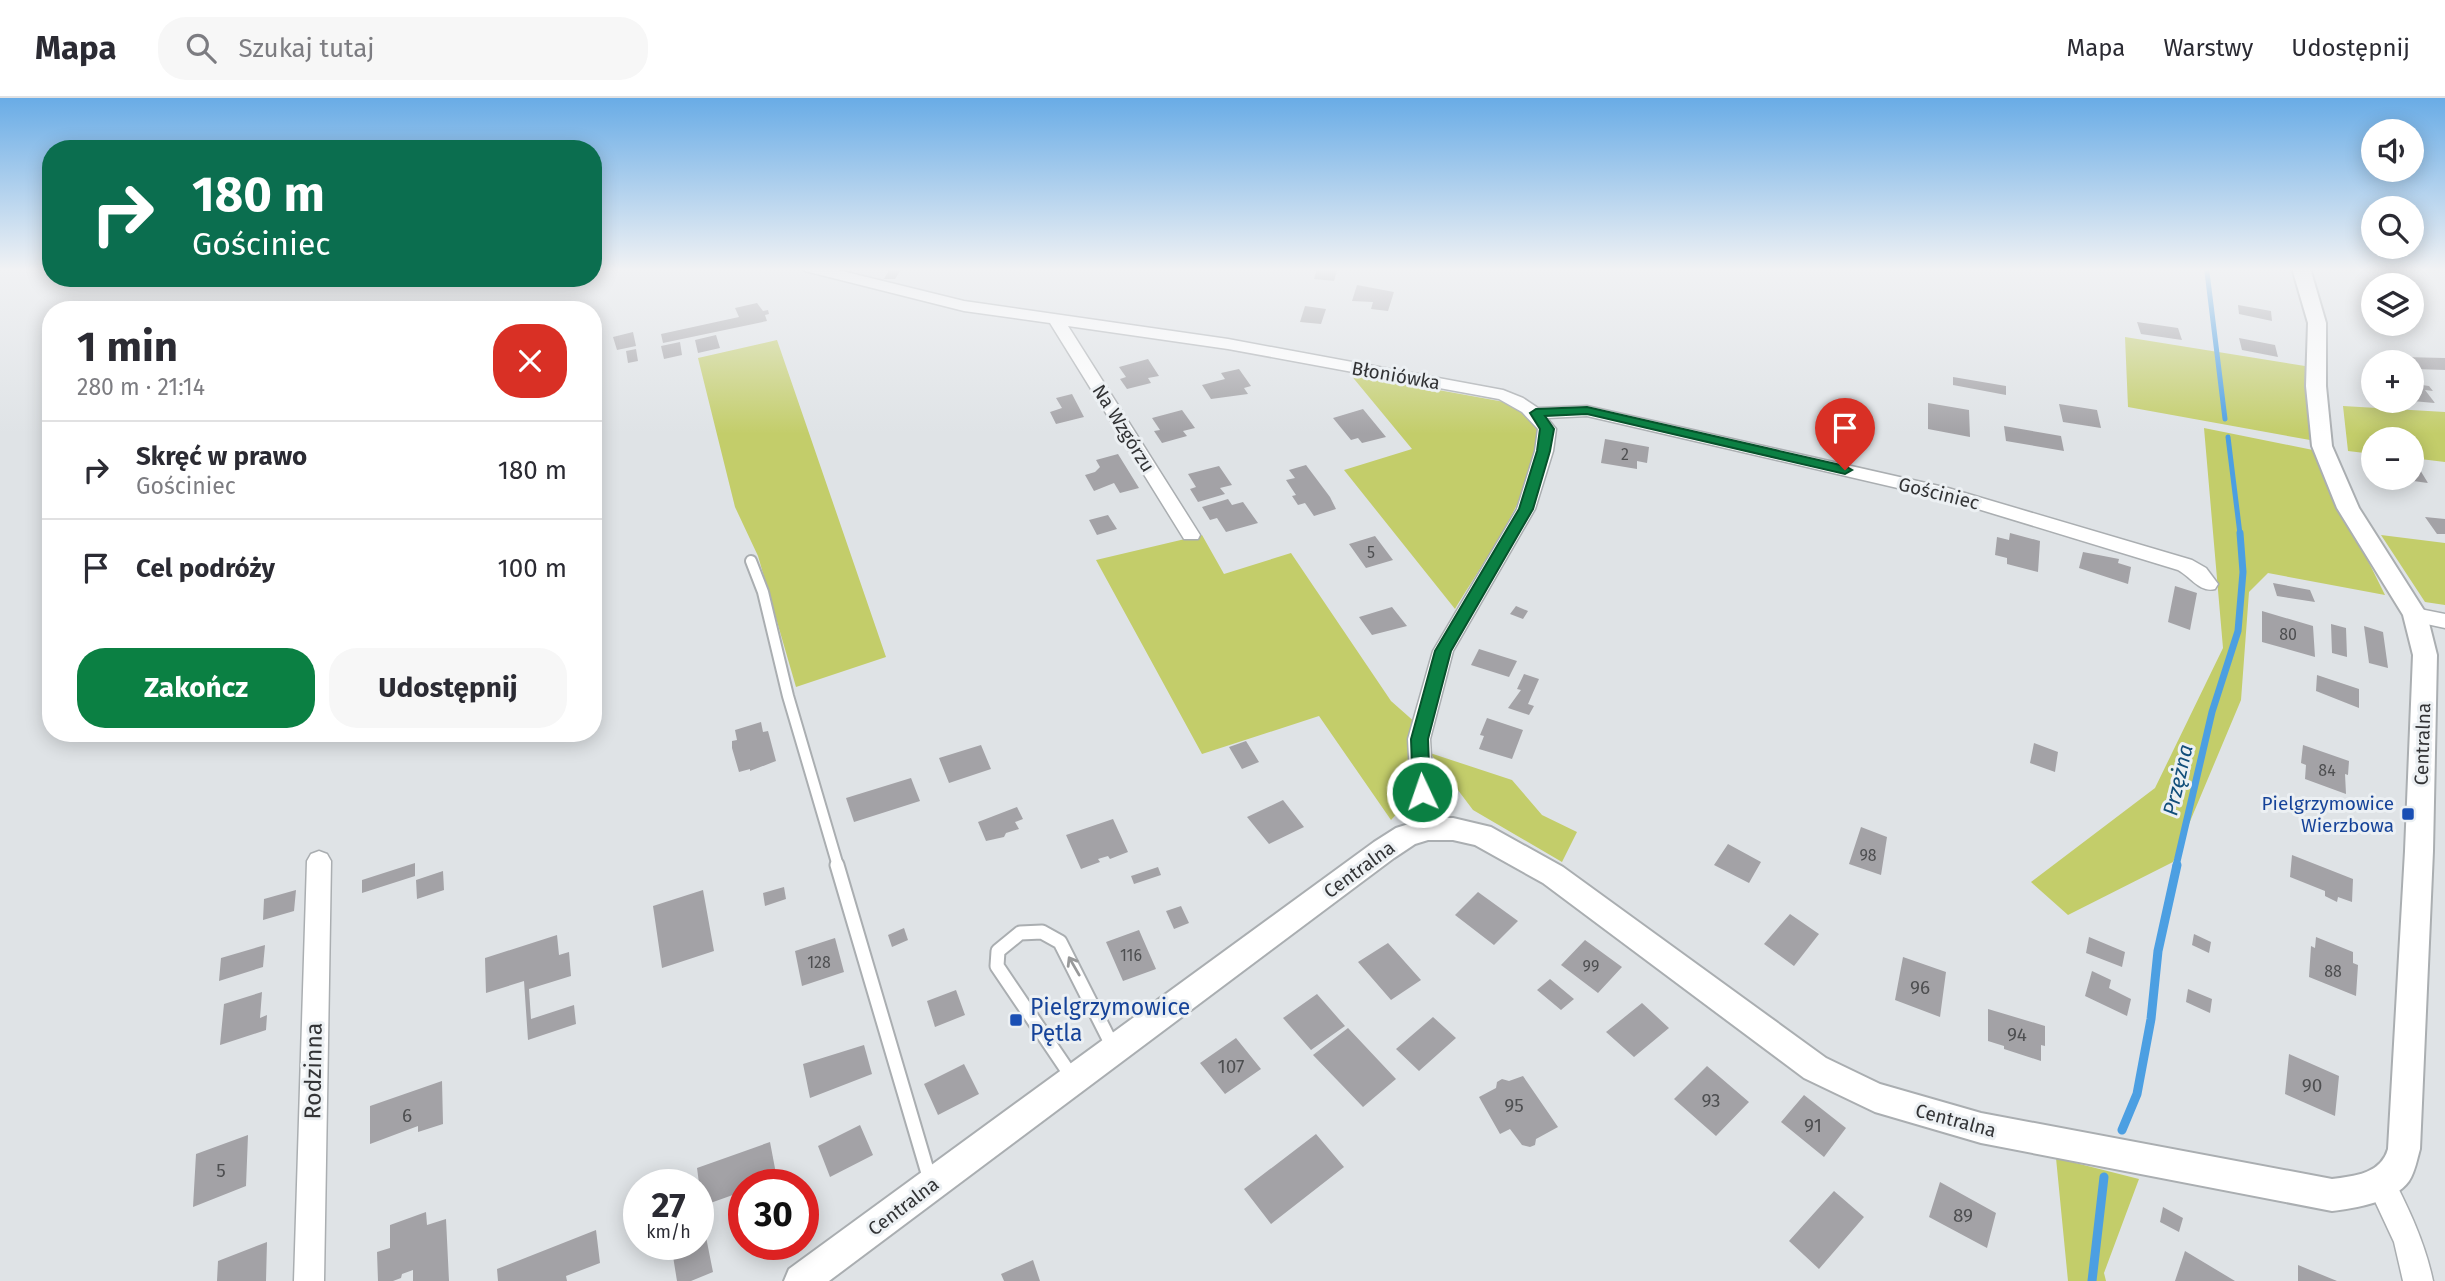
<!DOCTYPE html>
<html lang="pl">
<meta charset="utf-8">
<style>
body{margin:0;font-family:"Fira Sans",sans-serif;background:#f7f7f7;color:#2b2b33;height:100vh;display:flex;flex-direction:column;font-size:26px;white-space:nowrap}
*{box-sizing:border-box;margin:0}
p{font-size:23px;color:#7c7c81}
.icon{flex:none;width:38px;height:38px;fill:none;stroke:currentColor;stroke-width:2;stroke-linecap:round;stroke-linejoin:round}
.map{position:relative;flex:1;overflow:hidden}
.side{position:absolute;left:42px;top:203px;width:560px;height:441px;display:flex;flex-direction:column;background:#fff;border-radius:28px;box-shadow:0 4px 18px #0003}
.side>*{flex:none}
.hud{position:absolute;left:42px;top:42px;width:560px;height:147px;border-radius:28px;box-shadow:0 4px 18px #0003;background:#0b6e4f;color:#fff;overflow:hidden}
.fabs{position:absolute;left:2361px;top:21px;display:grid;gap:14px}
.fabs a{display:grid;place-items:center;width:63px;height:63px;border-radius:50%;background:#fff;box-shadow:0 4px 18px #0003;font-size:35px}
.speed{position:absolute;left:623px;top:1071px;display:flex;gap:14px;font-size:35px;font-weight:700;text-align:center}
.speed>*{display:grid;place-content:center;width:91px;height:91px;border-radius:50%;background:#fff;box-shadow:0 4px 18px #0003;line-height:1}
.speed small{font-size:18px;font-weight:400}
.speed .limit{border:10px solid #d22;background:#fff;color:#111}
.pin{position:absolute;display:grid;place-items:center;width:60px;height:60px;color:#fff;margin:-72px -30px;border-radius:50% 50% 50% 0;rotate:-45deg;box-shadow:0 0 7px #0007}
.pin .icon{rotate:45deg}
.me{position:absolute;width:77px;margin:-38px;rotate:357deg;stroke-linejoin:round;filter:drop-shadow(0 0 5px #0008)}
.turn{display:flex;align-items:center;gap:24px;height:147px;padding:0 35px;font-size:32px}
.turn .icon{width:91px;height:91px;stroke-width:2.5}
.turn b{display:block;font-size:49px;line-height:60px}
.round{display:grid;place-items:center;flex:none;width:74px;height:74px;border-radius:28px;background:#f7f7f7}
.head{display:flex;align-items:center;justify-content:space-between;height:119px;padding:0 35px}
h1{font-size:42px;font-weight:700;line-height:52px}
.button{display:flex;gap:14px;margin-top:auto;padding:14px 35px}
.button a{flex:1;height:80px;border-radius:28px;background:#0b8043;color:#fff;font-size:28px;font-weight:700;line-height:80px;text-align:center}
.button a+a{background:#f7f7f7;color:#2b2b33}
ul{padding:0;list-style:none}
li{display:flex;align-items:center;gap:21px;height:98px;padding:0 35px;border-top:2px solid #e1e1e2}
li div{flex:1}
li b{display:block;font-size:26px}
li em{font-style:normal}
header{display:flex;align-items:center;gap:42px;box-sizing:border-box;height:98px;padding:0 35px;background:#fff;border-bottom:2px solid #e1e1e2}
header strong{font-size:33px}
nav{display:flex;gap:38px;margin-inline-start:auto;font-size:24px}
.search{width:490px;height:63px;background:#f7f7f7;display:flex;align-items:center;gap:18px;box-sizing:border-box;padding:0 24px;border-radius:28px;color:#7c7c81;font-size:26px}
.map>svg:first-child{display:block}
</style>
<header>
<strong>Mapa</strong>
<div class="search"><svg class="icon" aria-label="search" viewBox="0 0 24 24"><circle cx="10" cy="10" r="6"/><path d="M15 15l6 6"/></svg>Szukaj tutaj</div>
<nav><a>Mapa</a><a>Warstwy</a><a>Udostępnij</a></nav>
</header>
<div class="map">
<svg width="2445" height="1183" viewBox="0 0 2445 1183">
<rect width="100%" height="100%" fill="#dfe3e6"/>
<path fill="#c3cd6a" d="M2125,239L2305,268L2310,342L2128,309Z
M777,242L886,559L796,589L758,458L735,409L698,260Z
M1350,276L1510,305C1521,310 1535,315 1539,328C1553,365 1475,477 1455,511L1344,372L1412,351Z
M2343,308L2445,314V364L2412,360V341H2373V356L2348,353Z
M2204,330L2313,352L2385,497L2268,475L2249,494L2241,602L2173,764L2068,817L2031,784L2155,690L2223,550Z
M1202,437L1224,476L1291,455L1391,603L1417,626L1408,704L1391,722L1319,618L1202,656L1096,462Z
M2381,437L2445,445V507L2425,504Z
M1430,655L1512,682L1542,717L1577,734L1562,764L1473,712Z
M2056,1060L2139,1081L2104,1175L2106,1183H2068Z"/>
<g fill="none" stroke-linecap="round" stroke-linejoin="round">
<path stroke="#4c9fe2" stroke-width="5" d="M2207,174L2225,321
M2228,339L2240,436"/>
<path stroke="#4c9fe2" stroke-width="7" d="M2176,768L2212,614L2238,533L2243,474L2240,435"/>
<path stroke="#4c9fe2" stroke-width="9" d="M2122,1032L2137,996L2151,921L2158,853L2177,767
M2092,1183L2104,1079"/>
</g>
<path fill="#a3a2a6" d="M890,170H902L895,181H884Z
M1317,170H1338L1334,183L1314,181Z
M1357,187L1394,194L1388,213L1371,211L1373,204L1352,203Z
M757,205L763,213L768,212L769,216L765,217L767,223L663,245L661,236L739,219L735,210Z
M2238,207L2271,213L2272,223L2239,216Z
M1305,208L1326,211L1321,226L1300,224Z
M2137,224L2178,230L2182,242L2141,236Z
M633,234L636,248L617,252L613,239Z
M716,237L720,250L698,255L695,242Z
M2239,240L2275,247L2278,259L2242,252Z
M680,244L682,257L664,261L661,248Z
M636,251L638,263L628,265L626,253Z
M2404,259L2445,260V272L2415,271Z
M1148,261L1159,278L1148,280L1151,285L1127,291L1120,281L1126,279L1119,269Z
M1239,271L1251,288L1244,290L1248,296L1211,301L1202,287L1225,281L1221,275Z
M1953,279L2006,288V297L1953,287Z
M2412,279H2415L2422,287L2429,288L2433,293L2425,292L2435,305L2412,303Z
M1072,296L1084,319L1056,326L1050,314L1062,310L1056,300Z
M1928,305L1969,312L1970,339L1928,331Z
M2059,306L2097,312L2101,330L2063,324Z
M1363,311L1386,339L1362,345L1358,340L1351,342L1333,320Z
M1182,312L1195,330L1183,333L1187,338L1162,345L1154,333L1160,332L1152,320Z
M2004,328L2061,338L2064,353L2006,343Z
M1605,341L1649,349L1647,365L1637,363V371L1601,365Z
M1118,356L1139,390L1120,395L1114,385L1094,393L1085,377L1095,374L1100,369L1096,362Z
M2412,366L2417,367L2428,385L2399,381L2412,380Z
M1306,367L1330,399L1336,411L1314,418L1305,405L1298,407L1292,398L1296,397L1286,382L1295,380L1289,372Z
M1219,368L1232,387L1220,390L1225,396L1198,404L1190,391L1196,389L1188,376Z
M1228,401L1232,407L1243,404L1258,425L1226,434L1217,420L1210,422L1202,409Z
M1108,417L1117,431L1097,437L1089,422Z
M2425,419L2445,421V436H2437Z
M2010,435L2040,443L2038,474L2007,466V460L1995,457L1997,439L2009,442Z
M1375,438L1393,462L1366,470L1349,446Z
M2083,454L2119,461L2118,465L2131,469L2128,486L2079,470Z
M2273,485L2310,492L2315,504L2277,498Z
M2175,488L2197,495L2190,532L2168,524Z
M1516,508L1528,513L1523,521L1510,516Z
M1392,509L1407,528L1372,537L1359,519Z
M2262,513L2313,528L2315,559L2262,544Z
M2331,526L2346,530L2347,559L2332,555Z
M2364,528L2383,534L2388,570L2369,565Z
M1479,551L1517,563L1509,579L1471,567Z
M1524,576L1539,581L1528,606L1534,608L1529,617L1508,610L1521,592L1517,591Z
M2317,577L2359,591V610L2316,593Z
M1487,620L1523,632L1512,661L1479,651L1484,638L1480,637Z
M761,624L763,634L768,633L776,663L750,673V671L739,674L732,650V643L737,642L735,632Z
M1246,643L1259,664L1242,671L1229,649Z
M2034,645L2058,654L2055,674L2030,665Z
M981,647L991,671L949,685L939,660Z
M2303,647L2349,663L2348,677L2345,676L2346,696L2305,681L2306,667L2301,665Z
M911,680L920,703L854,724L846,700Z
M1283,702L1304,729L1269,746L1247,719Z
M1017,709L1023,721L1015,724L1019,731L1006,735L1004,739L986,743L978,724Z
M1113,721L1128,754L1110,761L1108,758L1098,761L1100,764L1081,771L1066,737Z
M1861,729L1887,739L1881,777L1849,766Z
M1728,746L1761,764L1749,785L1714,767Z
M2292,757L2353,781L2352,804L2338,799L2337,804L2325,798V793L2290,779Z
M415,765V778L362,795V782Z
M1158,769L1161,777L1134,786L1131,778Z
M443,773L444,792L417,801L416,782Z
M784,789L786,801L765,808L763,795Z
M296,792L294,813L263,822L264,801Z
M703,792L714,853L662,870L653,808Z
M1478,794L1518,823L1494,847L1455,817Z
M1181,808L1189,825L1174,831L1166,813Z
M1790,816L1819,836L1794,868L1764,846Z
M904,830L908,842L892,849L888,837Z
M1139,832L1156,871L1123,883L1106,844Z
M2194,836L2211,844L2209,855L2192,847Z
M557,837L559,857L569,854L571,878L529,891L531,921L574,907L576,926L528,942L524,883L486,895L485,860Z
M2089,839L2125,854L2122,869L2086,855Z
M2316,839L2353,854V865L2358,867L2356,898L2309,879L2311,848L2315,850Z
M835,840L844,874L802,888L795,853Z
M1585,842L1622,869L1598,895L1561,867Z
M1388,845L1421,882L1391,902L1358,864Z
M265,847L263,869L219,883L221,860Z
M1903,859L1946,874L1940,919L1895,902Z
M2092,873L2111,882L2109,890L2131,901L2127,918L2085,898Z
M1550,881L1574,901L1561,912L1537,892Z
M2188,891L2212,901L2210,915L2186,904Z
M956,892L965,917L935,929L927,903Z
M262,894L260,920L267,917L266,932L220,947L224,906Z
M1317,896L1345,928L1311,952L1283,920Z
M1642,905L1669,930L1634,959L1606,934Z
M1988,911L2045,928V948L2041,947V963L2004,951V948L1988,943Z
M1433,919L1456,940L1419,973L1396,951Z
M1348,930L1396,981L1363,1009L1313,957Z
M1236,940L1261,971L1225,996L1200,965Z
M864,947L872,976L810,1000L803,966Z
M2289,956L2339,978L2335,1018L2285,996Z
M964,966L979,996L938,1017L924,986Z
M1707,968L1749,1004L1716,1038L1674,1001Z
M1523,978L1558,1029L1536,1041L1535,1047L1530,1049L1522,1047L1510,1031L1500,1036L1479,999L1496,990L1497,984L1502,981L1509,983Z
M442,983L443,1026L418,1034V1028L370,1046V1008Z
M1804,997L1846,1030L1824,1059L1781,1024Z
M860,1027L873,1057L830,1079L818,1048Z
M1316,1036L1344,1069L1271,1126L1244,1091Z
M248,1037L246,1088L193,1109L196,1056Z
M770,1044L777,1081L761,1087H744V1093L702,1108L697,1070Z
M1940,1084L1996,1115L1987,1150L1929,1119Z
M1834,1093L1864,1119L1819,1171L1789,1143Z
M2163,1109L2183,1120L2179,1134L2160,1124Z
M426,1114L427,1127L446,1121L449,1183H413V1172L402,1176L401,1180L393,1183H378L377,1154L390,1150V1127Z
M704,1129L713,1174L691,1183H677L671,1146H698V1131Z
M596,1132L600,1165L566,1178L567,1183H498L497,1171Z
M267,1144L266,1183H217L218,1163Z
M2185,1153L2235,1183H2175Z
M1033,1162L1040,1183H1004L1001,1176Z
M2298,1167L2337,1183H2298Z"/>
<g fill="none" stroke-linecap="round" stroke-linejoin="round">
<defs>
<path id="service-far1" d="M751,463L763,494L788,598L838,768"/>
<path id="service" d="M837,767L930,1082
M1072,979L997,868L998,853L1020,835L1042,834L1060,844L1113,949"/>
<path id="minor" d="M803,170H830L964,203L1228,241L1503,292L1523,300L1538,310L1587,308L1948,390L2192,462L2206,470L2218,486L2215,491C2200,495 2191,479 2178,472L1945,401L1587,318L1547,320L1556,331L1553,353L1535,411L1453,553L1430,641L1433,694L1439,731L1436,738L1428,740L1420,738L1411,694L1408,641L1433,553L1517,411L1535,353L1538,331L1522,314L1499,301L1228,251L1068,228L1200,437L1198,441H1184L1050,225L964,213L805,173Z
M2415,510L2445,516V530L2408,522L2405,517L2408,512Z
M319,753L327,756L331,763L324,1183H294L307,763L311,756Z
M2380,1070L2390,1074C2408,1109 2425,1144 2433,1183H2403L2394,1144L2366,1084L2370,1074Z"/>
<path id="tertiary" d="M2292,170H2310L2326,225V288L2332,348L2359,410L2427,517L2437,557L2433,753L2420,1051C2417,1061 2415,1074 2409,1083C2394,1104 2356,1110 2332,1113L1981,1045L1875,1014L1804,980L1543,785L1475,747L1453,742H1428L1415,746L1394,760L829,1183H784L789,1171L1374,744L1396,730L1428,720H1453L1491,729L1563,769L1826,960L1880,986L1981,1015L2332,1081C2354,1078 2381,1076 2388,1051L2405,753L2413,557L2403,517L2337,410L2312,348L2306,288L2308,225Z"/>
</defs>
<use href="#service-far1" stroke="#aaaeb1" stroke-width="14"/>
<use href="#service" stroke="#aaaeb1" stroke-width="17"/>
<use href="#minor" stroke="#aaaeb1" stroke-width="3"/>
<use href="#tertiary" stroke="#aaaeb1" stroke-width="4"/>
<use href="#service-far1" stroke="#fff" stroke-width="10"/>
<use href="#service" stroke="#fff" stroke-width="13"/>
<use href="#minor" fill="#fff" fill-rule="evenodd"/>
<use href="#tertiary" fill="#fff" fill-rule="evenodd"/>
</g>
<defs><path id="oneway-shaft" d="M-6 0H5M1.5-3L5.5 0L1.5 3" fill="none" stroke-width="1.6" stroke-linecap="round" stroke-linejoin="round" transform="scale(1.75)"/></defs>
<use stroke="#98999a" href="#oneway-shaft" transform="translate(1074 868) rotate(-120)"/>
<linearGradient id="sky" x2="0" y2="1"><stop stop-color="#69ace6"/><stop offset="0.51" stop-color="#f1f2f4"/><stop offset="1" stop-color="#f1f2f4" stop-opacity="0"/></linearGradient>
<rect width="2445" height="336" fill="url(#sky)"/>
<path fill="#0b8043" stroke="#07532c" stroke-width="2" d="M1587,309L1845,368L1852,372L1845,376L1587,316L1545,318L1554,331L1550,353L1533,411L1451,553L1428,641L1430,694L1428,699H1416L1413,694L1411,641L1435,553L1519,411L1537,353L1540,331L1530,315L1536,311Z"/>
<g fill="#1a4fb4" stroke="#ecf0f3" stroke-width="2.5">
<rect x="2401" y="709" width="14" height="14" rx="3.5"/>
<rect x="1009" y="915" width="14" height="14" rx="3.5"/>
</g>
<g text-anchor="middle" stroke-width="6" stroke-linejoin="round" paint-order="stroke">
<g font-size="16" fill="#4e4f51">
<text x="1625" y="362">2</text>
<text x="1371" y="460">5</text>
<text x="2288" y="542">80</text>
<text x="2327" y="678">84</text>
<text x="1868" y="763">98</text>
<text x="1131" y="863">116</text>
<text x="819" y="870">128</text>
<text x="1591" y="874">99</text>
<text x="2333" y="879">88</text>
</g>
<g font-size="19" fill="#323335" stroke="#ecf0f3">
<text transform="translate(1396 277) rotate(10)" y="7">Błoniówka</text>
<text transform="translate(1124 330) rotate(58)" y="7">Na Wzgórzu</text>
<text transform="translate(1939 395) rotate(14)" y="7">Gościniec</text>
<text transform="translate(2422 646) rotate(-88)" y="7">Centralna</text>
<text transform="translate(1359 771) rotate(-36)" y="7">Centralna</text>
<text transform="translate(1956 1022) rotate(15)" y="7">Centralna</text>
<text transform="translate(903 1108) rotate(-37)" y="7">Centralna</text>
</g>
<g font-size="19" fill="#164399" stroke="#ecf0f3" text-anchor="end">
<text x="2394" y="712">Pielgrzymowice<tspan x="2394" dy="22">Wierzbowa</tspan></text>
</g>
<g font-size="19" fill="#4e4f51">
<text x="1920" y="896">96</text>
<text x="2017" y="943">94</text>
<text x="1231" y="975">107</text>
<text x="2312" y="994">90</text>
<text x="1711" y="1009">93</text>
<text x="1514" y="1014">95</text>
<text x="407" y="1024">6</text>
<text x="1813" y="1034">91</text>
<text x="221" y="1079">5</text>
<text x="1963" y="1124">89</text>
</g>
<g font-size="21" font-style="italic" fill="#114e7a" stroke="#ecf0f3">
<text transform="translate(2178 682) rotate(-77)" y="7">Przężna</text>
</g>
<g font-size="23" fill="#164399" stroke="#ecf0f3" text-anchor="start">
<text x="1030" y="917">Pielgrzymowice<tspan x="1030" dy="26">Pętla</tspan></text>
</g>
<g font-size="23" fill="#323335" stroke="#ecf0f3">
<text transform="translate(313 973) rotate(-89)" y="8">Rodzinna</text>
</g>
</g>
</svg>
<div class="fabs">
<a><svg class="icon" aria-label="sound" viewBox="0 0 24 24"><path d="M4 9h4l5-4v14l-5-4H4zM17 9q2 3 0 6"/></svg></a>
<a><svg class="icon" aria-label="search" viewBox="0 0 24 24"><circle cx="10" cy="10" r="6"/><path d="M15 15l6 6"/></svg></a>
<a><svg class="icon" aria-label="layers" viewBox="0 0 24 24"><path d="M12 4l9 5-9 5-9-5zM3 14l9 5 9-5"/></svg></a>
<a>+</a>
<a>−</a>
</div>
<div class="speed"><div>27<small>km/h</small></div><div class="limit">30</div></div>
<div class="pin" style="left:1845px;top:372px;background:#d93025"><svg class="icon" aria-label="arrive" viewBox="0 0 24 24"><path d="M6 21V4h12l-3 4 3 4H6"/></svg></div>
<svg class="me" style="left:1422px;top:694px" viewBox="-20 -20 40 40"><circle r="17" fill="#0b8043" stroke="#fff" stroke-width="3"/><path d="M0-11L8 9 0 5-8 9z" fill="#fff"/></svg>
<div class="hud">
<div class="turn"><svg class="icon" aria-label="right" viewBox="0 0 24 24"><path d="M7 20v-9h11M14 6l5 5-5 5"/></svg><div><b>180 m</b>Gościniec</div></div>
</div>
<section class="side">
<div class="head"><div><h1>1 min</h1><p>280 m · 21:14</p></div><a class="round" style="background:#d93025;color:#fff"><svg class="icon" aria-label="close" viewBox="0 0 24 24"><path d="M6 6l12 12M18 6L6 18"/></svg></a></div>
<ul>
<li><svg class="icon" aria-label="right" viewBox="0 0 24 24"><path d="M7 20v-9h11M14 6l5 5-5 5"/></svg><div><b>Skręć w prawo</b><p>Gościniec</p></div><em>180 m</em></li>
<li><svg class="icon" aria-label="arrive" viewBox="0 0 24 24"><path d="M6 21V4h12l-3 4 3 4H6"/></svg><div><b>Cel podróży</b></div><em>100 m</em></li>
</ul>
<div class="button"><a>Zakończ</a><a>Udostępnij</a></div>
</section>
</div>
